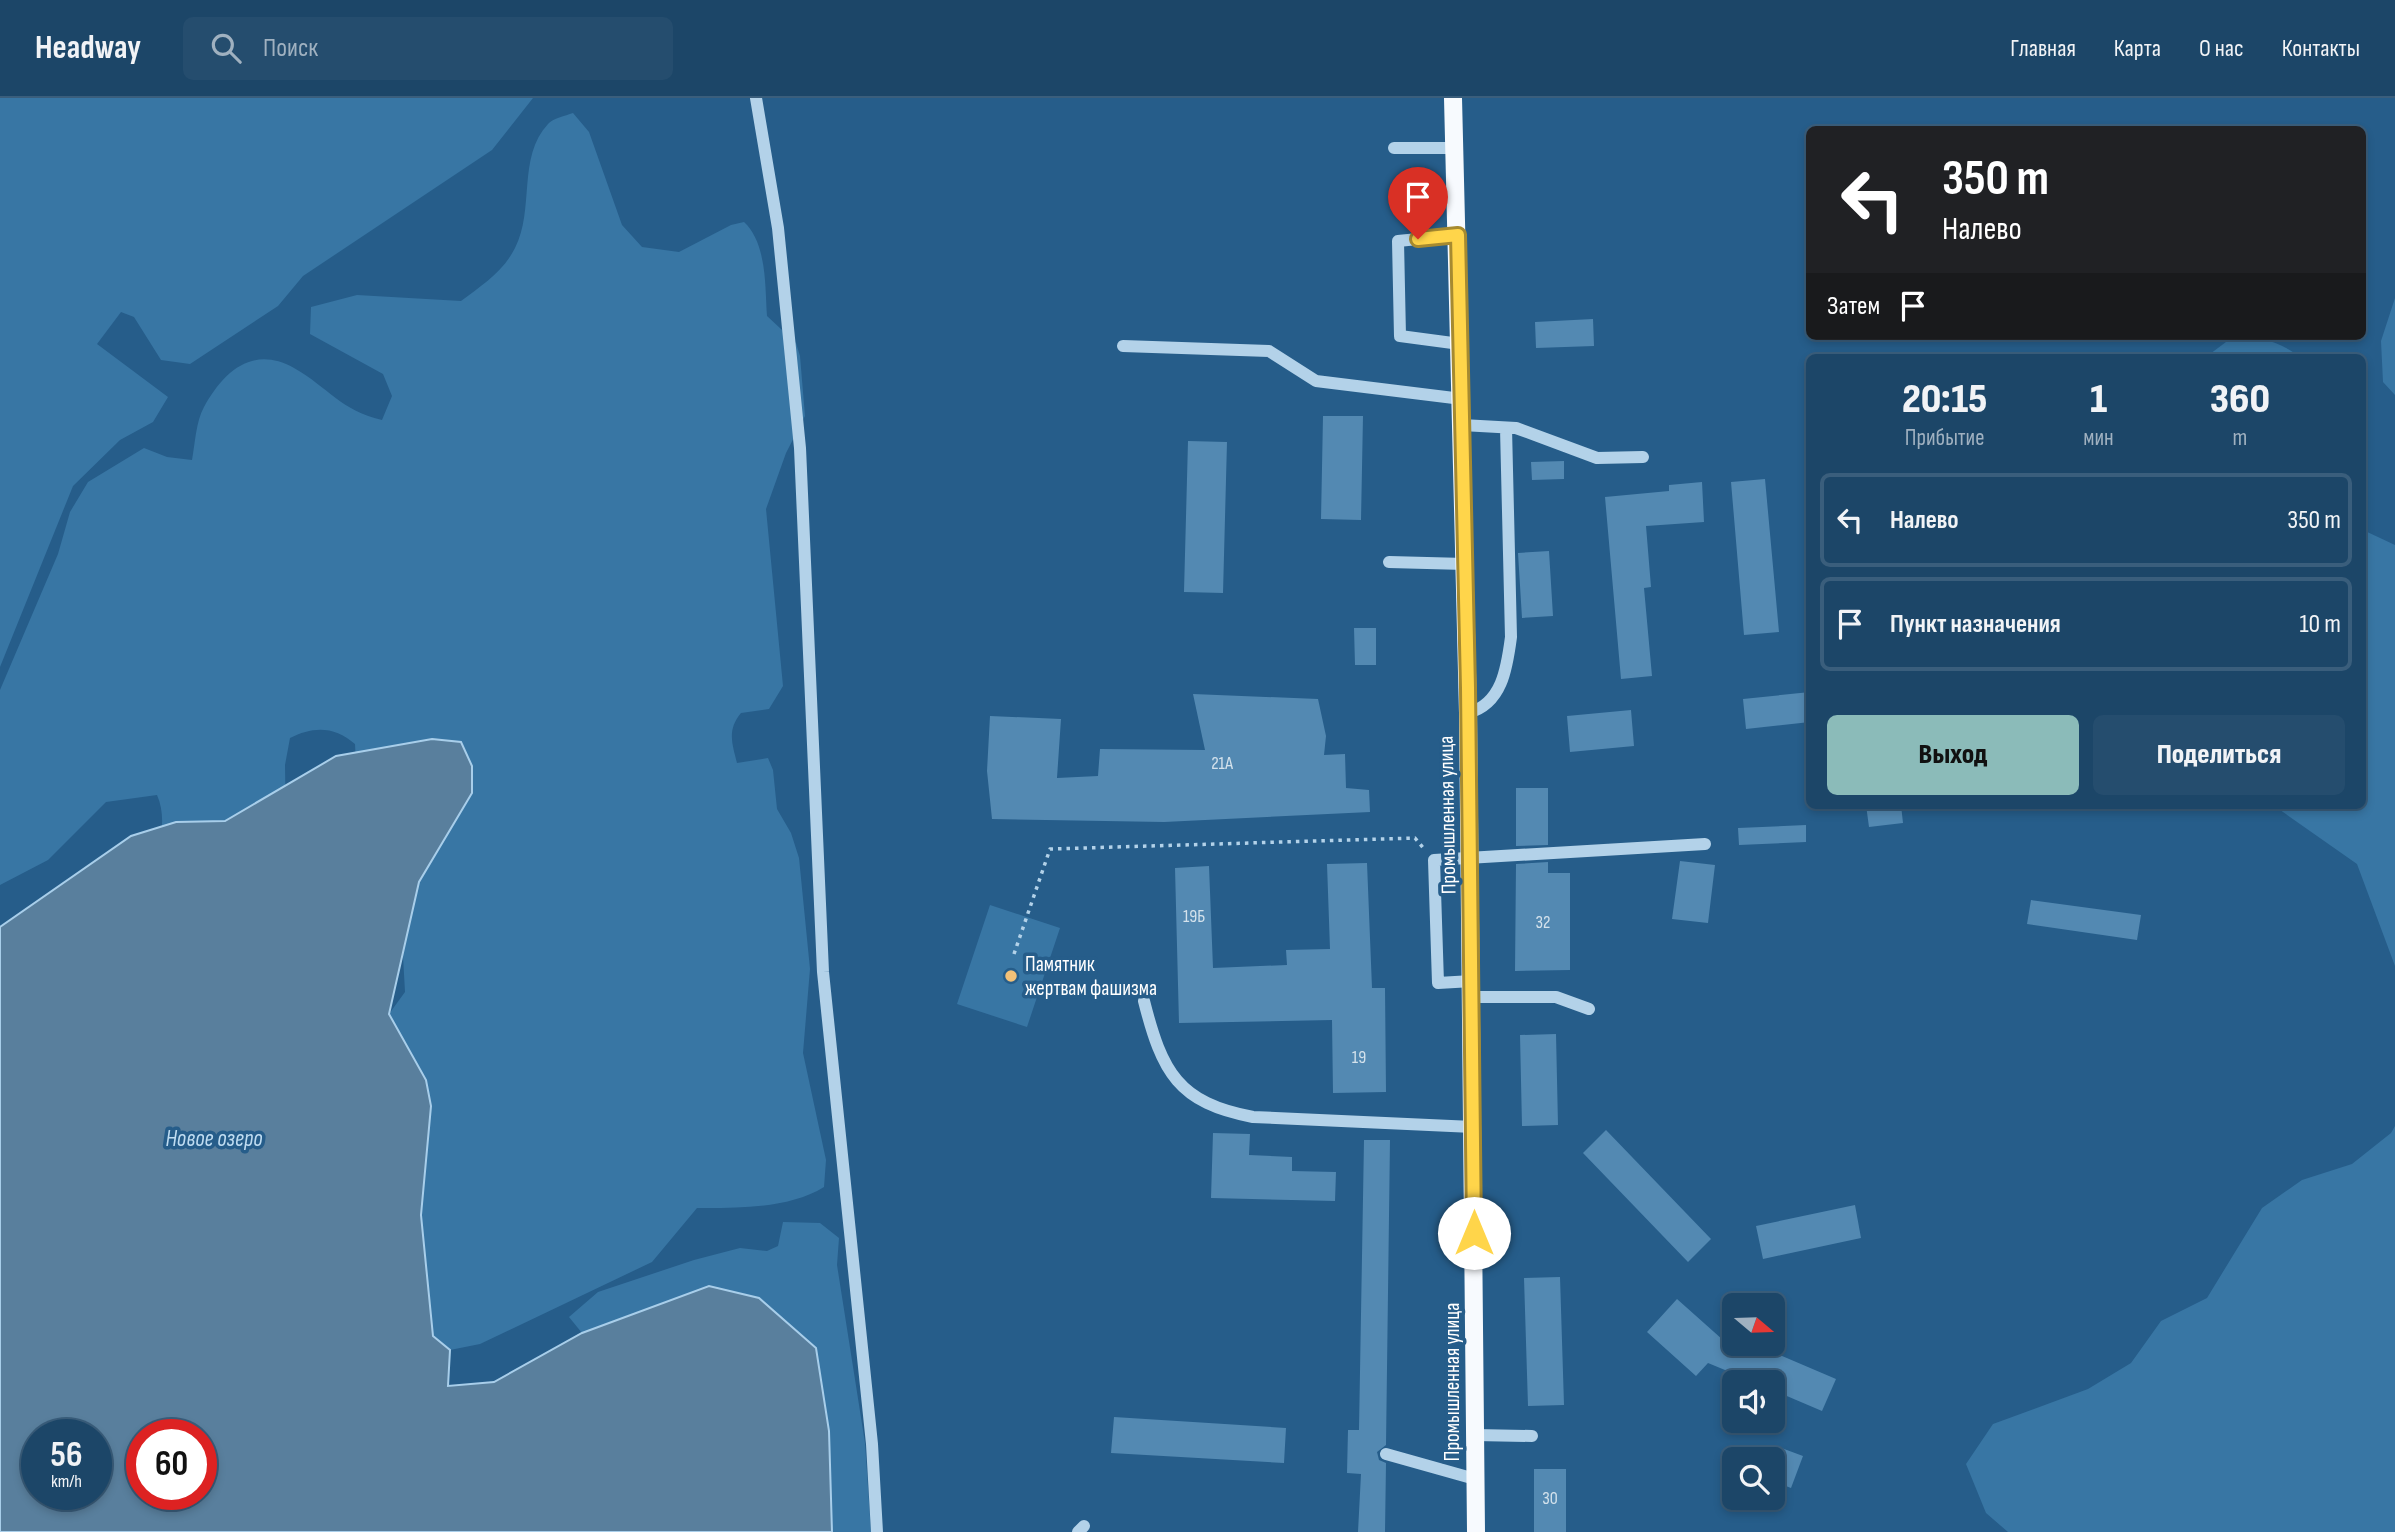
<!DOCTYPE html>
<html lang="ru">
<meta charset="utf-8">
<style>
body{margin:0;font-family:"Sofia Sans Condensed",sans-serif;background:#254d6e;color:#f1f3f6;height:100vh;display:flex;flex-direction:column;font-size:26px;white-space:nowrap}
*{box-sizing:border-box;margin:0}
p{font-size:23px;color:#a0b1c0}
.icon{flex:none;width:38px;height:38px;fill:none;stroke:currentColor;stroke-width:2;stroke-linecap:round;stroke-linejoin:round}
.map{position:relative;flex:1;overflow:hidden}
.details{position:absolute;left:1806px;top:256px;width:560px;height:455px;display:flex;flex-direction:column;background:#1c4668;border-radius:10px;box-shadow:0 4px 10px #0003,0 0 0 2px #3a5e7c}
.details>*{flex:none}
.banner{position:absolute;left:1806px;top:28px;width:560px;height:214px;border-radius:10px;box-shadow:0 4px 10px #0003,0 0 0 2px #3a5e7c;background:#202124;color:#fff;overflow:hidden}
.needle{width:46px;rotate:109deg}
.controls{position:absolute;left:1722px;top:1195px;display:grid;gap:14px}
.controls a{display:grid;place-items:center;width:63px;height:63px;border-radius:10px;background:#1c4668;box-shadow:0 4px 10px #0003,0 0 0 2px #3a5e7c;font-size:35px}
.speed{position:absolute;left:21px;top:1321px;display:flex;gap:14px;font-size:35px;font-weight:700;text-align:center}
.speed>*{display:grid;place-content:center;width:91px;height:91px;border-radius:50%;background:#1c4668;box-shadow:0 4px 10px #0003,0 0 0 2px #3a5e7c;line-height:1}
.speed small{font-size:18px;font-weight:400}
.speed .limit{border:10px solid #d22;background:#fff;color:#111}
.pin{position:absolute;display:grid;place-items:center;width:60px;height:60px;color:#fff;margin:-72px -30px;border-radius:50% 50% 50% 0;rotate:-45deg;box-shadow:0 0 7px #0007}
.pin .icon{rotate:45deg}
.me{position:absolute;width:77px;margin:-38px;rotate:0deg;stroke-linejoin:round;filter:drop-shadow(0 0 5px #0008)}
.turn{display:flex;align-items:center;gap:24px;height:147px;padding:0 21px;font-size:32px}
.turn .icon{width:91px;height:91px;stroke-width:2.5}
.turn b{display:block;font-size:49px;line-height:60px}
.then{display:flex;align-items:center;height:66px;padding:0 21px;background:#0003;gap:14px;font-size:26px}
.eta{display:flex;justify-content:space-evenly;align-items:center;height:119px;text-align:center}
.eta b{font-size:42px;font-weight:800;line-height:49px}
.cta{display:flex;gap:14px;margin-top:auto;padding:14px 21px}
.cta a{flex:1;height:80px;border-radius:10px;background:#8bbbb9;color:#111;font-size:28px;font-weight:800;line-height:80px;text-align:center}
.cta a+a{background:#254d6e;color:#f1f3f6}
ul{padding:0;list-style:none}
li{display:flex;align-items:center;gap:21px;height:94px;margin:0 14px 10px;padding:0 7px;border:4px solid #3a5e7c;border-radius:10px}
li div{flex:1}
li b{display:block;font-size:26px}
li em{font-style:normal}
header{display:flex;align-items:center;gap:42px;box-sizing:border-box;height:98px;padding:0 35px;background:#1c4668;border-bottom:2px solid #3a5e7c}
header strong{font-size:33px}
nav{display:flex;gap:38px;margin-inline-start:auto;font-size:24px}
.search{width:490px;height:63px;background:#254d6e;display:flex;align-items:center;gap:18px;box-sizing:border-box;padding:0 24px;border-radius:10px;color:#a0b1c0;font-size:26px}
.map>svg:first-child{display:block}
</style>
<header>
<strong>Headway</strong>
<div class="search"><svg class="icon" aria-label="search" viewBox="0 0 24 24"><circle cx="10" cy="10" r="6"/><path d="M15 15l6 6"/></svg>Поиск</div>
<nav><a>Главная</a><a>Карта</a><a>О нас</a><a>Контакты</a></nav>
</header>
<div class="map">
<svg width="2395" height="1434" viewBox="0 0 2395 1434">
<rect width="100%" height="100%" fill="#265d8a"/>
<path fill="#3876a4" d="M0,0H533L492,52L303,178L278,208L190,266L161,262L134,219L121,214L97,246L168,299L153,324L120,342L73,388L0,569Z
M573,15L589,34L622,127L642,149L679,154L731,127L744,124C767,145 765,189 767,218L796,245L800,258L805,318L786,355L766,411L783,588L769,611L741,615C727,632 732,645 737,665L768,660L773,672L777,711L791,735L799,760L810,871L803,955L826,1062L824,1089C788,1111 738,1110 697,1110L652,1164L480,1246L450,1252L433,1238L421,1117L431,1008L426,982L389,916L405,894L403,858L388,836L357,686L355,646C335,628 313,628 290,640L285,667L286,738L148,791C155,761 170,726 157,697L106,704L48,762L0,787V592L58,456L70,414L88,384L144,350L167,359L192,362C195,346 196,323 204,309C224,273 253,247 294,270C329,290 340,312 382,322L392,298L383,276L310,236L311,209L357,197L461,203C482,187 503,174 515,150C535,112 517,59 548,26C553,20 565,18 573,15Z
M2395,200V297L2383,284L2381,243Z
M2234,238C2258,238 2281,244 2300,259H2206Z
M2363,432L2395,447V868L2357,766L2273,707H2362Z
M990,807L1060,830L1027,929L957,906Z
M2395,1028V1434H2008L1986,1415L1966,1366L1993,1326L2088,1291L2131,1265L2161,1223L2207,1200L2262,1110L2302,1082L2352,1066L2391,1035Z
M783,1124L820,1125L839,1140L837,1167L865,1345L871,1434H832L829,1333L816,1250L709,1188L582,1235L569,1219L598,1194L694,1162L740,1150L767,1153L778,1148Z"/>
<path fill="#597f9d" stroke="#a8ceea" stroke-width="2" fill-rule="evenodd" d="M432,641L461,644L472,668V695L419,784L389,916L426,982L431,1008L421,1117L433,1238L450,1252L448,1288L494,1284L582,1235L709,1188L759,1200L816,1250L829,1333L832,1434H0V829L131,738L176,724L225,723L336,658ZM37,1337H96V1396H37ZM142,1337H201V1396H142Z"/>
<path fill="#5389b2" d="M1593,221L1594,248L1536,250L1535,224Z
M1323,318H1363L1361,422L1321,421Z
M1188,343L1227,344L1223,495L1184,494Z
M1564,363V381L1532,382L1531,364Z
M1765,381L1779,534L1744,537L1731,384Z
M1702,384L1704,424L1646,428L1651,489L1644,490L1652,578L1621,581L1605,399L1669,393V387Z
M1549,453L1553,518L1522,520L1518,455Z
M1354,530H1376V567H1355Z
M1810,594V624L1746,631L1743,601Z
M1193,596L1318,601L1326,638L1324,657L1345,656L1346,690L1369,692L1370,714L1164,724L992,721L987,673L990,618L1061,621L1057,680L1098,678L1100,651L1205,652Z
M1631,612L1634,648L1570,654L1567,618Z
M1516,690H1548V747L1516,748Z
M1866,707H1901L1903,725L1869,729Z
M1806,727V744L1739,747L1738,730Z
M1680,763L1715,767L1708,825L1672,821Z
M1548,764V775H1570V872L1515,873L1516,766Z
M1367,765L1372,890H1385L1386,994L1333,995L1332,922L1179,925L1175,770L1209,768L1213,870L1287,867L1286,852L1330,851L1327,766Z
M2031,802L2141,817L2137,842L2027,826Z
M1556,936L1558,1027L1522,1028L1520,937Z
M1606,1032L1711,1141L1688,1164L1583,1055Z
M1213,1035L1250,1036L1249,1057L1292,1059V1073L1336,1074L1335,1103L1211,1100Z
M1364,1042H1390L1386,1347L1377,1354L1379,1362L1386,1365L1385,1434H1358L1361,1376L1347,1375L1348,1332H1359Z
M1855,1107L1861,1140L1763,1161L1756,1128Z
M1560,1179L1564,1307L1528,1308L1524,1180Z
M1677,1201L1732,1250L1734,1246H1754L1836,1281L1822,1313L1773,1292V1284H1754L1708,1265L1696,1278L1647,1234Z
M1114,1319L1286,1330L1284,1365L1111,1355Z
M1773,1347L1803,1358L1791,1390L1773,1383Z
M1534,1371H1566V1434H1534Z"/>
<g fill="none" stroke-linecap="round" stroke-linejoin="round">
<path stroke="#b3d2e9" stroke-width="3.5" stroke-dasharray="3.5 5" stroke-linecap="butt" d="M1014,856L1050,751L1415,740L1425,752"/>
<path stroke="#b3d2e9" stroke-width="12" d="M756,0L778,130L800,350L823,874L872,1346L877,1434
M1394,50H1455
M1458,137L1398,143L1400,238L1460,246
M1123,248L1269,253L1316,283L1462,301
M1462,327L1516,330L1597,360L1643,359
M1389,464L1465,466
M1468,615C1502,606 1507,570 1511,539L1506,330
M1472,883L1438,885L1434,762L1705,746
M1472,899H1556L1589,911
M1144,903C1162,974 1178,1005 1253,1019L1473,1029
M1475,1337L1532,1338
M1386,1356L1475,1381
M1078,1434L1084,1428"/>
<path stroke="#f7fafe" stroke-width="18" d="M1453,0L1468,615L1476,1434"/>
</g>
<g fill="none" stroke-linecap="round" stroke-linejoin="round">
<defs>
<path id="route" d="M1418,141L1458,137L1468,590L1474,1135"/>
</defs>
<use href="#route" stroke="#a68a30" stroke-width="18"/>
<use href="#route" stroke="#ffd54a" stroke-width="12"/>
</g>
<circle fill="#f2c178" stroke="#265d8a" stroke-width="2.5" cx="1011" cy="878" r="7"/>
<g text-anchor="middle" stroke-width="7" stroke-linejoin="round" paint-order="stroke">
<g font-size="18" fill="#d4e2ec">
<text x="1222" y="671">21А</text>
<text x="1194" y="824">19Б</text>
<text x="1543" y="830">32</text>
<text x="1359" y="965">19</text>
<text x="1550" y="1406">30</text>
</g>
<g font-size="21" fill="#fff" stroke="#265d8a">
<text transform="translate(1447 717) rotate(-91)" y="7">Промышленная улица</text>
<text transform="translate(1452 1284) rotate(-90)" y="7">Промышленная улица</text>
</g>
<g font-size="21" fill="#fff" stroke="#265d8a" text-anchor="start">
<text x="1025" y="873">Памятник<tspan x="1025" dy="24">жертвам фашизма</tspan></text>
</g>
<g font-size="23" font-style="italic" fill="#bfdcf1" stroke="#265d8a">
<text x="214" y="1048">Новое озеро</text>
</g>
</g>
</svg>
<div class="controls">
<a><svg class="needle" viewBox="-14 -14 28 28"><path d="M0-13l5 13h-10z" fill="#e53935"/><path d="M0 13l5-13h-10z" fill="#a0b1c0"/></svg></a>
<a><svg class="icon" aria-label="sound" viewBox="0 0 24 24"><path d="M4 9h4l5-4v14l-5-4H4zM17 9q2 3 0 6"/></svg></a>
<a><svg class="icon" aria-label="search" viewBox="0 0 24 24"><circle cx="10" cy="10" r="6"/><path d="M15 15l6 6"/></svg></a>
</div>
<div class="speed"><div>56<small>km/h</small></div><div class="limit">60</div></div>
<div class="pin" style="left:1418px;top:141px;background:#d93025"><svg class="icon" aria-label="arrive" viewBox="0 0 24 24"><path d="M6 21V4h12l-3 4 3 4H6"/></svg></div>
<svg class="me" style="left:1474px;top:1135px" viewBox="-20 -20 40 40"><circle r="19" fill="#fff"/><path d="M0-13L10 11 0 6-10 11z" fill="#ffd54a"/></svg>
<div class="banner">
<div class="turn"><svg class="icon" aria-label="left" viewBox="0 0 24 24"><path d="M17 20v-9H6M10 6l-5 5 5 5"/></svg><div><b>350 m</b>Налево</div></div>
<div class="then">Затем<svg class="icon" aria-label="arrive" viewBox="0 0 24 24"><path d="M6 21V4h12l-3 4 3 4H6"/></svg></div>
</div>
<section class="details">
<div class="eta">
<div><b>20:15</b><p>Прибытие</p></div>
<div><b>1</b><p>мин</p></div>
<div><b>360</b><p>m</p></div>
</div>
<ul>
<li><svg class="icon" aria-label="left" viewBox="0 0 24 24"><path d="M17 20v-9H6M10 6l-5 5 5 5"/></svg><div><b>Налево</b></div><em>350 m</em></li>
<li><svg class="icon" aria-label="arrive" viewBox="0 0 24 24"><path d="M6 21V4h12l-3 4 3 4H6"/></svg><div><b>Пункт назначения</b></div><em>10 m</em></li>
</ul>
<div class="cta"><a>Выход</a><a>Поделиться</a></div>
</section>
</div>
